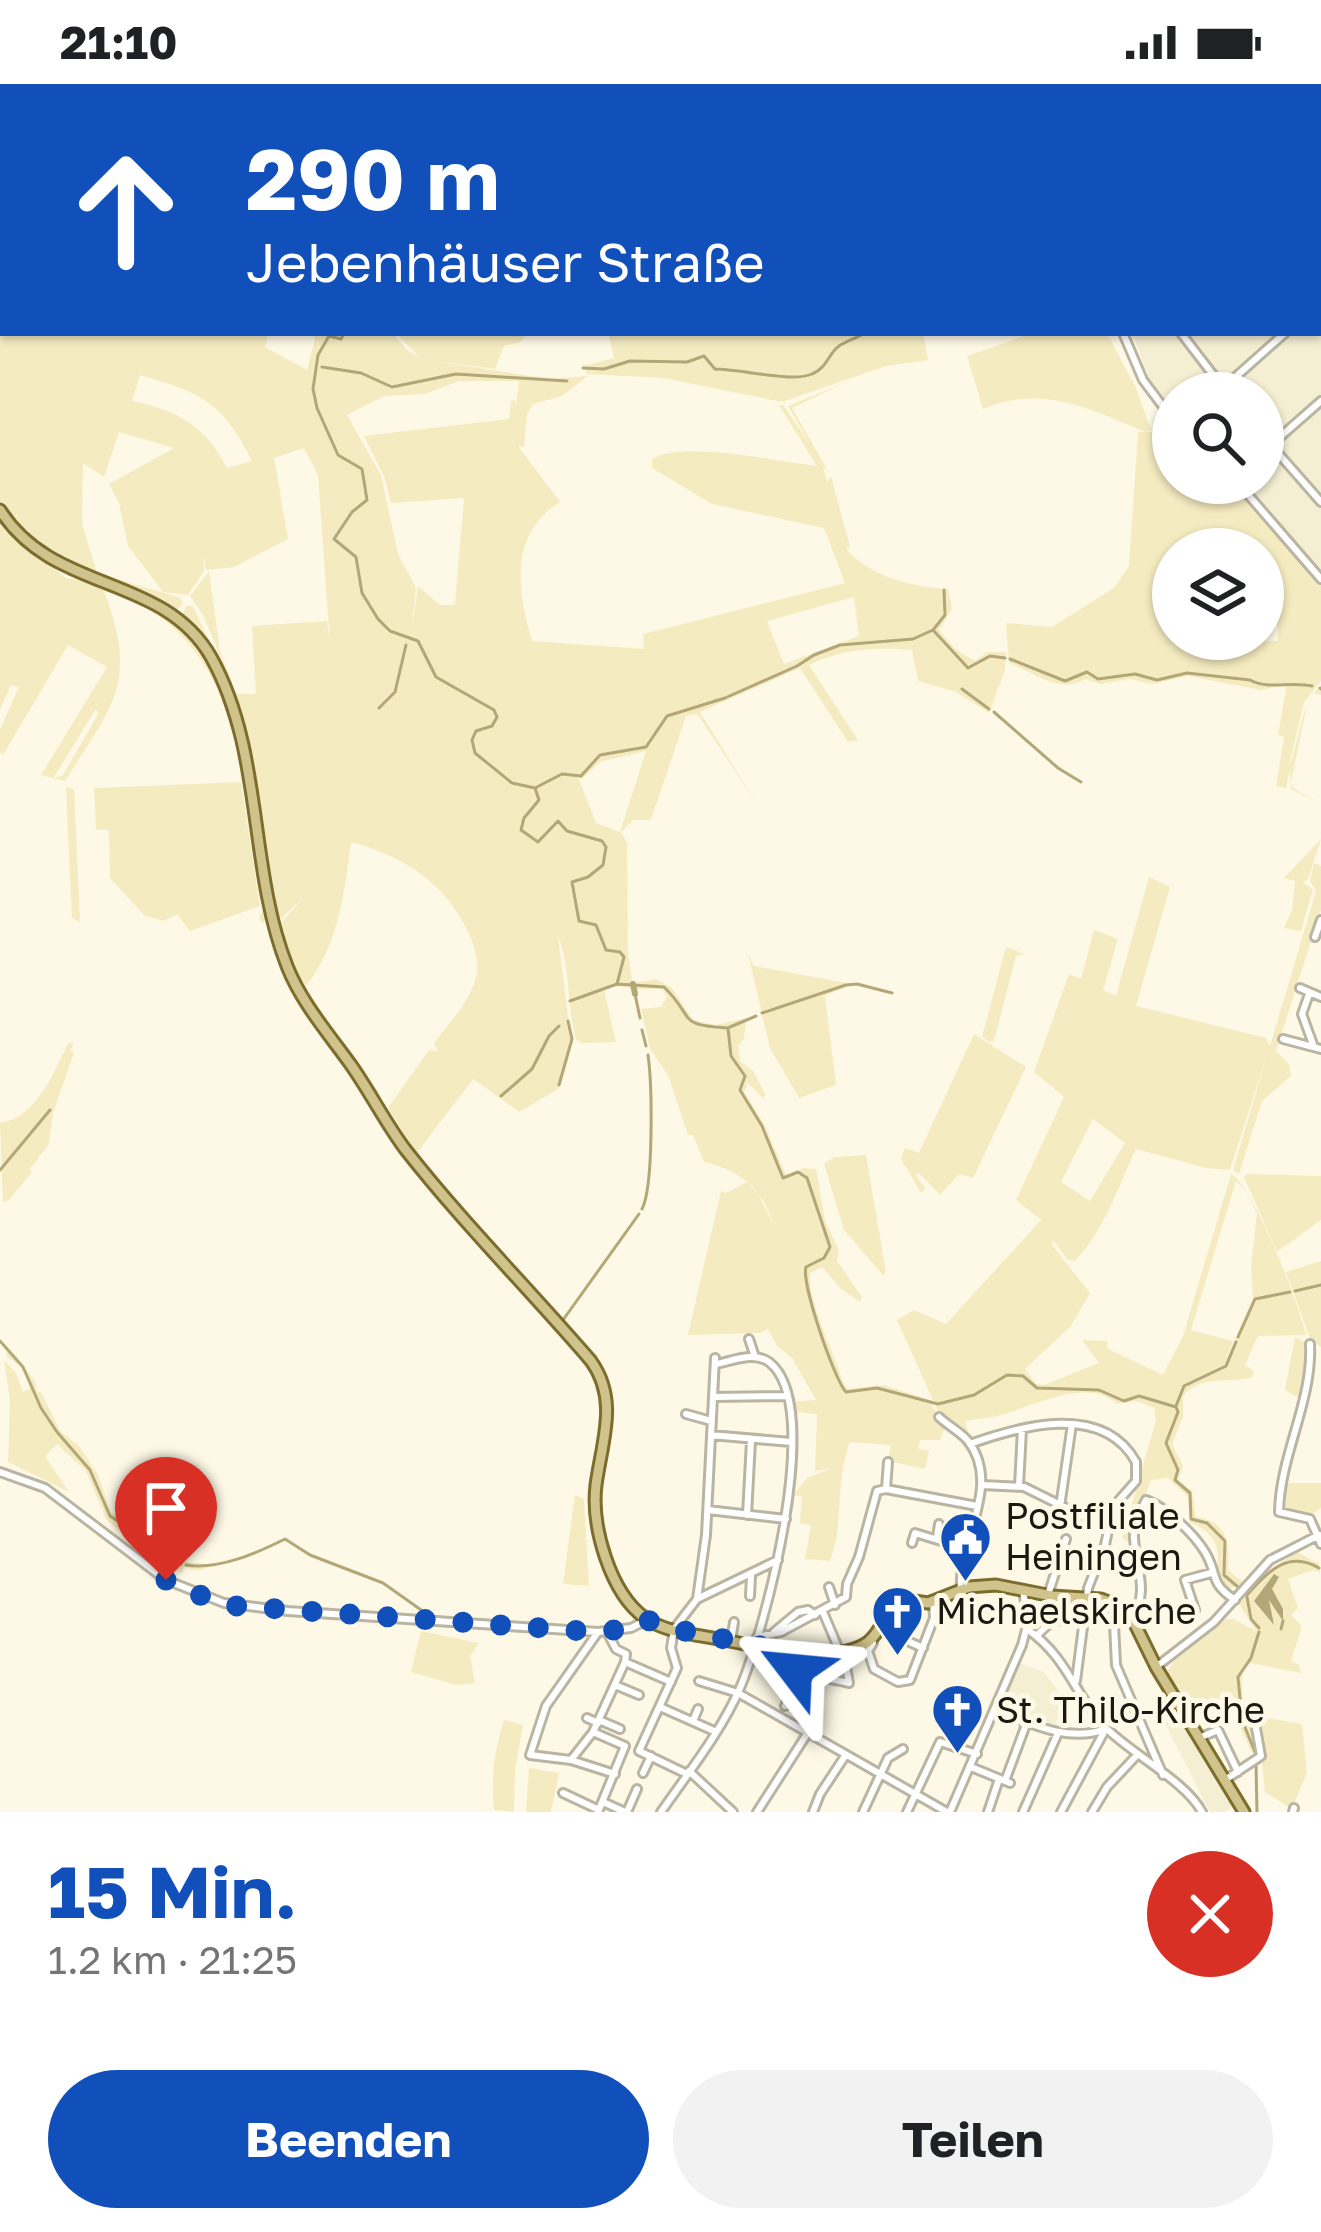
<!DOCTYPE html>
<html lang="de">
<meta charset="utf-8">
<style>
body{margin:0;font-family:"Golos Text",sans-serif;background:#f2f2f2;color:#202124;height:100vh;display:flex;flex-direction:column;font-size:45px;white-space:nowrap}
*{box-sizing:border-box;margin:0}
p{font-size:39px;color:#757577}
.icon{flex:none;width:66px;height:66px;fill:none;stroke:currentColor;stroke-width:2;stroke-linecap:round;stroke-linejoin:round}
.map{position:relative;height:1728px;overflow:hidden}
.drawer{display:flex;flex-direction:column;background:#fff;flex:1}
.drawer>*{flex:none}
.guide{position:absolute;left:0px;top:0px;width:1323px;height:252px;box-shadow:0 3px 9px #0004;background:#114fba;color:#fff;overflow:hidden}
.fabs{position:absolute;left:1152px;top:288px;display:grid;gap:24px}
.fabs a{display:grid;place-items:center;width:132px;height:132px;border-radius:50%;background:#fff;box-shadow:0 3px 9px #0004;font-size:60px}
.pin{position:absolute;display:grid;place-items:center;width:102px;height:102px;color:#fff;margin:-123px -51px;border-radius:50% 50% 50% 0;rotate:-45deg;box-shadow:0 0 12px #0007}
.pin .icon{rotate:45deg}
.me{position:absolute;width:132px;margin:-66px;rotate:299deg;stroke-linejoin:round;filter:drop-shadow(0 0 9px #0008)}
.turn{display:flex;align-items:center;gap:42px;height:252px;padding:0 48px;font-size:54px}
.turn .icon{width:156px;height:156px;stroke-width:2.5}
.turn b{display:block;font-size:84px;line-height:102px}
.round{display:grid;place-items:center;flex:none;width:126px;height:126px;border-radius:63px;background:#f2f2f2}
.headline{display:flex;align-items:center;justify-content:space-between;height:204px;padding:0 48px}
h1{font-size:72px;font-weight:700;line-height:90px;color:#114fba}
.cta{display:flex;gap:24px;margin-top:auto;padding:24px 48px}
.cta a{flex:1;height:138px;border-radius:72px;background:#114fba;color:#fff;font-size:48px;font-weight:700;line-height:138px;text-align:center}
.cta a+a{background:#f2f2f2;color:#202124}
.status{display:flex;justify-content:space-between;align-items:center;height:84px;padding:0 60px;background:#fff;direction:ltr}
.status svg{height:33px;fill:currentColor}
.map>svg:first-child{display:block}
</style>
<div class="status"><b>21:10</b><svg viewBox="0 0 49 12"><path d="M0 12V9h3v3zM5 12V6h3v6zM10 12V3h3v9zM15 12V0h3v12zM26 1h20v11H26zM47 4h2v5h-2z"/></svg></div>
<div class="map">
<svg width="1321" height="1728" viewBox="0 0 1321 1728">
<rect width="100%" height="100%" fill="#fef9e6"/>
<path fill="#f4eed3" d="M1320,231L1321,233V486L1245,399H1263V309H1173V328L1153,304L1132,249H1320Z
M1019,1579L1044,1588L1061,1611L1055,1645L1000,1625Z
M1163,1609L1174,1618L1199,1658L1235,1722L1225,1728H1210L1152,1614Z"/>
<path fill="#f5ebc1" fill-rule="evenodd" d="M0,110L3,111V249H268L265,263L307,286L315,255L313,249H393L406,265L419,273L396,249H528L520,258L504,262L495,285L434,277L550,295L588,292L562,312L533,320L527,331L524,363L518,362L560,418C509,450 517,506 532,557L644,565L643,550L845,499L824,444L712,420L652,384V375C683,356 779,378 817,382L779,321H783L810,360L788,322L847,298L792,324L829,389L823,382L827,398L831,392L850,463L846,465C870,493 914,503 948,505L952,525L939,546L955,565L975,577L987,568H1006L1005,586L989,629L956,608L918,597L912,566C873,563 844,564 809,581L858,656L848,658L800,584L700,628L757,720L700,634L696,630L686,632L651,736H633L621,748L627,759L628,868L633,904L613,902L604,906L616,958L581,959L576,955C566,921 571,884 558,852L571,956L558,1005L519,1028L473,995L416,1070L388,1024L429,966L438,967L434,959C448,940 468,920 475,897C480,883 476,866 470,852C448,801 404,772 351,758C344,810 339,860 306,902L298,891L383,1024C341,964 297,911 278,840L283,847L282,838L303,814L282,834L275,832L270,785L222,593L181,534L186,522H193L231,605L235,610H256L252,542L327,537L330,558L318,391L304,364L274,374L288,455L234,483L206,486L203,471L204,487L188,511L163,508L128,462L119,419L109,400L174,364L119,348L104,393L83,379L82,440L97,489L181,514L183,520L175,528C130,503 70,494 30,458C19,448 10,434 0,422ZM140,291C200,308 224,319 252,377L227,384C206,342 177,326 132,317ZM459,297H519L516,323L515,316L511,317L509,335L364,352L384,392L391,419L464,414L455,521H440L418,502L411,550L416,504L398,470L381,391L347,331L384,312L425,310ZM854,513L859,552L784,580L767,537ZM646,667L620,748L596,739L577,690L581,696L600,678Z
M605,249H923L928,276L886,282L782,318L663,294L587,290L583,282L614,274L609,252Z
M1033,249H1107L1136,304L1151,346L1145,348C1089,324 1042,300 983,325L967,272Z
M1138,348H1154L1173,359V399C1225,399 1228,394 1265,431L1264,440L1266,436L1321,499V597L1304,618L1289,681C1301,657 1298,623 1321,601V611L1314,609L1307,621L1291,698L1293,704L1321,720L1291,705L1290,686L1286,704L1276,702L1284,653L1278,651L1287,600L1261,606L1188,592L1152,600L1130,595L1100,600L1085,595C1061,611 1033,588 1009,579L1006,539L1052,543L1114,504L1129,482ZM1173,465H1263V531L1273,533L1278,543V557L1173,555Z
M0,429L18,454L66,494L76,496L68,488C94,498 123,505 147,517C246,565 253,734 268,829L263,839L259,836L264,821C246,703 242,544 104,507C139,600 113,620 65,697L41,691L107,583L68,561L3,671L0,668V645L19,603L11,601L0,626ZM95,626L99,629L63,691L53,695Z
M209,487L220,567L234,605L203,531L190,512Z
M241,698L260,822L190,847L177,830L164,837L145,832L110,794L109,746H96L94,704Z
M66,703L74,705L80,838L72,834Z
M1321,755L1308,795L1303,799L1313,805L1301,847L1284,844L1292,826L1295,797L1284,794Z
M1314,779L1321,782V826L1276,967L1289,980L1291,992L1262,1017L1239,1090L1233,1086L1268,968L1230,1086L1206,1084L1136,1065C1118,1103 1104,1147 1075,1177L1068,1176L1053,1156L1052,1161L1090,1209L1071,1242L1025,1285L1036,1300L1044,1301L1099,1279L1082,1256L1107,1257L1108,1265L1163,1291L1183,1252L1231,1090C1253,1100 1300,1223 1306,1251L1258,1252L1245,1281L1254,1287L1252,1293C1227,1301 1203,1289 1183,1312V1333L1172,1360L1183,1382L1178,1396L1192,1407L1196,1433C1227,1437 1230,1458 1228,1486L1244,1499L1229,1505L1218,1501L1213,1487L1218,1485C1219,1458 1214,1450 1190,1438L1188,1413L1168,1394L1151,1396L1128,1458L1122,1454L1156,1336L1154,1324L1136,1317L1117,1320C1088,1293 1036,1321 1004,1330C992,1334 978,1335 965,1337L970,1354L967,1356L940,1332L897,1236L914,1226L946,1240L1041,1136L1016,1116L1064,1013L1034,988L1069,890L1081,895L1094,846L1118,855L1103,906L1116,912L1149,793L1170,803L1136,922L1266,954L1270,962L1316,807L1310,797ZM1093,1035L1125,1059L1090,1117L1061,1098ZM1236,1097L1246,1107L1257,1129L1251,1182L1253,1214L1224,1281L1233,1257L1191,1246Z
M1006,863L1025,870L1016,872L994,957L990,958L982,953Z
M748,870L754,882L847,899V902L825,912L836,1001L799,1014L770,964Z
M656,895L672,904L693,936L715,941L746,934L744,955L738,962L740,977L753,987L766,1012L762,1013L748,999L744,1008L764,1040L787,1093L804,1084L816,1085L825,1137L839,1166L837,1177L862,1213L860,1218L840,1204L822,1183L810,1189C806,1214 835,1270 843,1298L848,1305L884,1301L930,1316L936,1329L932,1334L946,1341L940,1356H920L918,1365L929,1367L925,1385L888,1377L891,1361L850,1358C834,1401 845,1437 830,1477L805,1475L811,1441L800,1439L802,1412L793,1411L807,1394L831,1384L815,1387L817,1330L793,1328L791,1318L816,1316L792,1274L777,1262L768,1245L760,1249L688,1251L721,1107L726,1109L747,1098L758,1110L774,1141C761,1104 742,1087 704,1078L693,1051H688L668,991L650,965L641,925L661,923L667,913L662,905H636L634,899Z
M974,950L1026,983L973,1094L959,1090L940,1111L918,1088L916,1092L926,1105L921,1109L901,1075L905,1064L919,1069Z
M69,958L74,960L70,966L74,969L53,1029L49,1060L30,1085L32,1088L9,1116L3,1118L0,1039C37,1034 54,987 69,958Z
M866,1071L886,1188L883,1191L844,1146L824,1080L834,1073Z
M1247,1090L1321,1092V1136L1277,1168L1244,1093Z
M1321,1177V1263L1311,1257L1286,1188Z
M1295,1253L1306,1259L1307,1284L1299,1314L1285,1306Z
M8,1264L35,1297L37,1307L41,1308L60,1347L80,1363L98,1391L111,1428L130,1439L145,1457L154,1441L168,1435L174,1441L159,1465L188,1478L205,1480L206,1484L199,1487L184,1483L182,1489L146,1470L106,1435L86,1387L57,1360L45,1372L69,1408L8,1378L10,1316L4,1276L16,1289L23,1308L31,1304L22,1283L6,1272Z
M1281,1399H1321V1424L1309,1433L1283,1425Z
M575,1411L584,1415L589,1502L563,1500Z
M1297,1468L1319,1480L1320,1489L1313,1486L1288,1495L1298,1524L1291,1531L1302,1542L1291,1577L1299,1581L1301,1589L1250,1579L1242,1588L1243,1631L1251,1637L1257,1668L1252,1669L1235,1632V1617L1195,1639L1166,1590L1173,1578L1226,1535H1233L1256,1547L1239,1520L1268,1487Z
M421,1547L479,1559L470,1572L475,1599L456,1601L411,1588Z
M1261,1633L1302,1640L1307,1689L1292,1725L1265,1708L1257,1634Z
M504,1636L523,1641L515,1685L514,1728L494,1726C491,1694 494,1667 504,1636Z
M529,1684L559,1689L551,1728H526Z"/>
<path fill="#b3a778" d="M1274,1490L1279,1493L1272,1505L1283,1525V1537L1269,1516L1274,1541L1254,1517Z"/>
<g fill="none" stroke-linecap="round" stroke-linejoin="round">
<path stroke="#b3a778" stroke-width="3" d="M0,142L3,145
M1320,151L1321,152
M344,249L341,255L329,252L318,271L313,305L317,324L338,371L362,385L367,416L352,428L334,455L356,473L362,509L378,535L390,547L418,557L436,593L494,626L497,633L492,642L476,647L472,656L475,669L512,699L535,704L562,690L581,692L600,671L646,663L667,632L725,614L797,582L814,571L840,561L913,555L933,546L968,584L990,572L1005,574
M322,283L361,289L392,303L456,290L567,297
M583,284L604,285L630,277L687,278L704,272L715,285C741,285 792,299 812,290C827,284 828,270 839,262C846,257 857,254 865,249
M69,490L105,503
M933,546L945,531L944,506
M1010,575L1065,597L1087,588L1098,595L1135,590L1157,596L1187,589L1250,596C1268,606 1291,597 1312,602
M218,598L239,663
M1320,604L1321,605
M962,605L989,625
M379,624L395,608L406,561
M994,628L1058,684L1081,698
M535,704L539,716L524,734L521,746L538,758L558,737L567,747L602,757L606,763L603,781L588,793L572,798L579,837L596,841L606,866L620,868L624,873L617,900L664,903C696,934 675,941 728,944L731,972L745,992L740,1006L762,1042L783,1094L798,1088L807,1094L830,1163L824,1174L806,1183C801,1200 835,1297 846,1308L877,1304L938,1320L974,1311L1007,1291L1023,1292L1037,1304L1099,1306L1124,1317L1139,1312L1176,1323L1178,1328L1166,1359L1178,1386L1175,1396L1190,1409L1191,1435L1207,1439L1225,1457L1224,1491L1238,1503
M635,910L640,934
M570,917L617,900
M762,929L846,901L857,900L892,909
M730,943L756,932
M642,946L646,962
M559,1001L572,955L568,937
M501,1012L532,985L549,952L559,942
M0,1086L50,1026
M642,1125C654,1102 652,999 648,971
M1295,1207L1321,1201
M563,1236L639,1130
M1238,1253L1255,1215L1290,1208
M0,1257L23,1283L41,1324L57,1348L90,1386L110,1432L127,1443L139,1459L181,1480
M1176,1322L1184,1302L1226,1282L1236,1258
M186,1481C219,1486 257,1469 285,1455L310,1471L383,1499L424,1528
M1247,1511C1268,1487 1288,1466 1319,1484
M1247,1513L1251,1535L1259,1544
M1281,1545L1283,1537
M1255,1668L1242,1636L1238,1593L1251,1574L1259,1548
M1256,1679L1257,1728"/>
<path stroke="#b3a778" stroke-width="6" d="M633,900L635,910"/>
<defs>
<path id="minor" d="M880,0L881,3
M939,0L942,3
M983,0L989,3
M1222,3L1226,0
M1294,3L1296,0
M0,107L3,108
M1123,249L1143,296L1173,336
M1181,249L1227,309
M1223,304L1285,249
M1263,352L1321,418
M1263,368L1321,317
M1238,399L1321,495
M1315,853L1321,836
M1300,904L1321,913
M1309,910L1302,930L1314,963
M1283,955L1321,965
M749,1255L755,1273
M1310,1260C1313,1317 1280,1371 1279,1428L1310,1435L1321,1460
M714,1313L787,1312
M686,1330L711,1337
M939,1333C947,1341 961,1348 968,1357C1003,1402 957,1458 961,1506
M711,1351L791,1358
M970,1360C1020,1342 1103,1318 1136,1378V1397L1113,1423L1105,1461L1088,1504L1076,1597
M0,1388L45,1404L166,1496L224,1519L288,1527L598,1548L631,1544L647,1536
M982,1401L1024,1403L1109,1445
M1019,1402L1022,1345
M886,1405L977,1422
M886,1405L888,1378
M1060,1423L1072,1340
M708,1426L786,1435
M747,1431L751,1357
M937,1454L939,1440
M912,1459L915,1449L964,1464
M829,1503L835,1521
M1048,1511L1066,1455
M750,1512L751,1492
M697,1515L778,1476
M1113,1519L1116,1581L1163,1691
M1195,1526L1185,1496L1211,1489
M823,1528L839,1566
M1183,1529L1193,1519
M1131,1532C1151,1512 1135,1479 1134,1454C1133,1441 1140,1427 1146,1416C1166,1423 1194,1450 1205,1468C1219,1491 1208,1498 1235,1516
M879,1544L923,1564
M1027,1545C1067,1573 1074,1609 1103,1641C1129,1669 1186,1697 1202,1728
M598,1548L546,1622L530,1671L571,1676L615,1690
M607,1548L616,1565L626,1570L625,1578L671,1598
M774,1548L798,1528L808,1526L815,1531
M1036,1552L1053,1536L1082,1537
M757,1553L781,1548L846,1513L847,1500L859,1473L877,1407L886,1405
M731,1557L734,1538
M873,1559L868,1567L874,1585L898,1598L910,1596L934,1534L933,1518
M780,1567C787,1592 826,1593 849,1599L843,1566
M1156,1583L1214,1538L1270,1476L1319,1451
M699,1597L738,1609L947,1728
M615,1601L639,1611
M785,1622L800,1587
M660,1623L714,1647
M996,1626C1031,1640 1069,1659 1106,1645
M587,1634L598,1639
M599,1636L620,1645
M693,1637L698,1625
M593,1648L625,1662L598,1728
M1199,1654L1218,1646L1238,1688
M571,1676L593,1648L625,1578
M971,1683L1010,1699
M689,1687L733,1728
M643,1689L651,1672
M687,1690L639,1667L677,1584L671,1564L674,1545L697,1515L706,1451L715,1274
M1225,1696L1261,1672L1254,1633
M1005,1697L1027,1638
M563,1709L599,1726
M603,1718L625,1728
M627,1728L637,1705
M661,1728C688,1689 721,1648 740,1604C764,1548 826,1321 769,1278C754,1267 732,1277 716,1280
M757,1728L807,1650
M813,1728L820,1710L845,1672
M863,1728L888,1674L903,1665
M907,1728L940,1658L977,1670
M950,1728L1022,1561L1028,1538L1023,1506
M988,1728L999,1695
M1023,1728L1058,1649
M1061,1728L1104,1648
M1092,1728L1107,1703L1138,1670
M1293,1728L1294,1724"/>
<path id="major" d="M0,426C53,510 163,489 211,573C264,668 248,783 287,882C301,918 328,949 351,981C370,1008 385,1038 405,1065C463,1139 530,1206 591,1277C619,1316 602,1357 596,1401C591,1442 610,1509 645,1534C666,1549 699,1551 724,1556C759,1563 837,1581 868,1558C883,1546 886,1526 901,1515L928,1519L969,1503L996,1501L1052,1512L1101,1515L1119,1522L1131,1532L1156,1583L1244,1728"/>
</defs>
<use href="#minor" stroke="#bab5a3" stroke-width="12"/>
<use href="#major" stroke="#7c6d2f" stroke-width="15"/>
<use href="#minor" stroke="#fff" stroke-width="6"/>
<use href="#major" stroke="#d0c38c" stroke-width="9"/>
</g>
<g fill="none" stroke-linecap="round" stroke-linejoin="round">
<path stroke="#114fba" stroke-width="21" stroke-dasharray="0 37.8" d="M166,1496L211,1516L237,1522L598,1548L631,1544L647,1536L674,1545L780,1566L781,1574L795,1586"/>
</g>
<defs>
<symbol id="civic-pin" viewBox="-11 -11 22 30"><path d="M0 17L-7.5 6A9.5 9.5 0 1 1 7.5 6Z" fill="#114fba" stroke="#fef9e6"/><path d="M-.6-6.5H3V-4.5H.6V-3L4-1V1h2V6H-6V1h2V-1L-.6-3ZM-1.2 2.5V6h2.4V2.5Z" fill="#fff"/></symbol>
<symbol id="church-pin" viewBox="-11 -11 22 30"><path d="M0 17L-7.5 6A9.5 9.5 0 1 1 7.5 6Z" fill="#114fba" stroke="#fef9e6"/><path d="M-1.2-6h2.4v3.5h3.3v2.4h-3.3V6h-2.4V-.1h-3.3v-2.4h3.3Z" fill="#fff"/></symbol>
</defs>
<g fill-rule="evenodd">
<use href="#civic-pin" x="936" y="1424" width="59" height="81"/>
<use href="#church-pin" x="868" y="1498" width="59" height="81"/>
<use href="#church-pin" x="928" y="1596" width="59" height="81"/>
</g>
<g text-anchor="middle" stroke-width="10" stroke-linejoin="round" paint-order="stroke">
<g font-size="36" fill="#1a1811" stroke="#fef9e6" text-anchor="start">
<text x="1005" y="1445">Postfiliale<tspan x="1005" dy="41">Heiningen</tspan></text>
<text x="936" y="1540">Michaelskirche</text>
<text x="996" y="1639">St. Thilo-Kirche</text>
</g>
</g>
</svg>
<div class="fabs">
<a><svg class="icon" aria-label="search" viewBox="0 0 24 24"><circle cx="10" cy="10" r="6"/><path d="M15 15l6 6"/></svg></a>
<a><svg class="icon" aria-label="layers" viewBox="0 0 24 24"><path d="M12 4l9 5-9 5-9-5zM3 14l9 5 9-5"/></svg></a>
</div>
<div class="pin" style="left:166px;top:1496px;background:#d93025"><svg class="icon" aria-label="arrive" viewBox="0 0 24 24"><path d="M6 21V4h12l-3 4 3 4H6"/></svg></div>
<svg class="me" style="left:795px;top:1586px" viewBox="-20 -20 40 40"><path d="M0-17L14 15 0 8-14 15z" fill="#114fba" stroke="#fff" stroke-width="4"/></svg>
<div class="guide">
<div class="turn"><svg class="icon" aria-label="ahead" viewBox="0 0 24 24"><path d="M12 20V5M6 11l6-6 6 6"/></svg><div><b>290 m</b>Jebenhäuser Straße</div></div>
</div>
</div>
<section class="drawer">
<div class="headline"><div><h1>15 Min.</h1><p>1.2 km · 21:25</p></div><a class="round" style="background:#d93025;color:#fff"><svg class="icon" aria-label="close" viewBox="0 0 24 24"><path d="M6 6l12 12M18 6L6 18"/></svg></a></div>
<div class="cta"><a>Beenden</a><a>Teilen</a></div>
</section>
